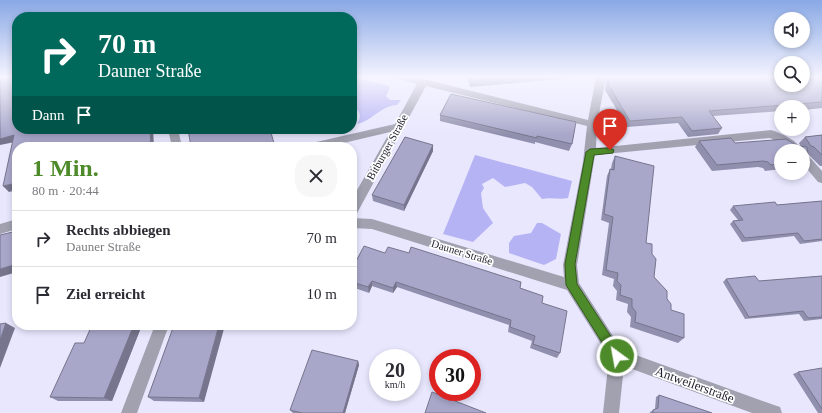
<!DOCTYPE html>
<html lang="de">
<meta charset="utf-8">
<style>
body{margin:0;font-family:Georgia,serif;background:#f7f7f7;color:#2b2b33;height:100vh;display:flex;flex-direction:column;font-size:15px;white-space:nowrap}
*{box-sizing:border-box;margin:0}
p{font-size:13px;color:#7c7c81}
.icon{flex:none;width:22px;height:22px;fill:none;stroke:currentColor;stroke-width:2;stroke-linecap:round;stroke-linejoin:round}
.map{position:relative;flex:1;overflow:hidden}
.side{position:absolute;left:12px;top:142px;width:345px;height:188px;display:flex;flex-direction:column;background:#fff;border-radius:16px;box-shadow:0 2px 6px #0003}
.side>*{flex:none}
.banner{position:absolute;left:12px;top:12px;width:345px;height:122px;border-radius:16px;box-shadow:0 2px 6px #0003;background:#00695c;color:#fff;overflow:hidden}
.buttons{position:absolute;left:774px;top:12px;display:grid;gap:8px}
.buttons a{display:grid;place-items:center;width:36px;height:36px;border-radius:50%;background:#fff;box-shadow:0 2px 6px #0003;font-size:20px}
.speed{position:absolute;left:369px;top:349px;display:flex;gap:8px;font-size:20px;font-weight:700;text-align:center}
.speed>*{display:grid;place-content:center;width:52px;height:52px;border-radius:50%;background:#fff;box-shadow:0 2px 6px #0003;line-height:1}
.speed small{font-size:10px;font-weight:400}
.speed .limit{border:6px solid #d22;background:#fff;color:#111}
.pin{position:absolute;display:grid;place-items:center;width:34px;height:34px;color:#fff;margin:-41px -17px;border-radius:50% 50% 50% 0;rotate:-45deg;box-shadow:0 0 4px #0007}
.pin .icon{rotate:45deg}
.me{position:absolute;width:44px;margin:-22px;rotate:328deg;stroke-linejoin:round;filter:drop-shadow(0 0 3px #0008)}
.turn{display:flex;align-items:center;gap:14px;height:84px;padding:0 20px;font-size:18px}
.turn .icon{width:52px;height:52px;stroke-width:2.5}
.turn b{display:block;font-size:28px;line-height:34px}
.then{display:flex;align-items:center;height:38px;padding:0 20px;background:#0003;gap:8px;font-size:15px}
.round{display:grid;place-items:center;flex:none;width:42px;height:42px;border-radius:16px;background:#f7f7f7}
.headline{display:flex;align-items:center;justify-content:space-between;height:68px;padding:0 20px}
h1{font-size:24px;font-weight:600;line-height:30px;color:#4d8a29}
ul{padding:0;list-style:none}
li{display:flex;align-items:center;gap:12px;height:56px;padding:0 20px;border-top:1px solid #e1e1e2}
li div{flex:1}
li b{display:block;font-size:15px}
li em{font-style:normal}
.map>svg:first-child{display:block}
</style>
<div class="map">
<svg width="822" height="413" viewBox="0 0 822 413">
<rect width="100%" height="100%" fill="#e8e7fe"/>
<path fill="#b6b3f4" d="M352,77L389,86V90L386,96L390,100H401L397,105C380,106 372,121 357,124C365,110 354,111 352,101C350,94 352,84 352,77Z
M475,155L572,181L568,198C559,200 551,197 542,199L532,187L525,183L505,187L493,178L482,184L484,188L481,193L483,208L493,223L473,242L443,234Z
M537,223H542L561,234L556,259L544,265L509,253V243L514,236L531,233Z"/>
<g fill="none" stroke-linecap="round" stroke-linejoin="round">
<path fill="#a1a1b0" fill-rule="evenodd" d="M397,77H414L423,79L588,120L596,77H606L597,124L596,148L771,130C783,134 797,140 803,151V152L792,151L787,146L770,138L595,155L577,265L579,283L622,350L774,405L780,407L782,413H752L624,366L619,413H603L609,357L567,290L372,229L352,228V218L372,219L564,277L563,265L583,162L587,126L426,86L356,215L352,217V199L390,132L327,147H307L308,144L312,143L395,124L417,84L398,79Z
M168,129H178L182,147H172Z
M803,153L807,154L822,171V183L818,182L803,164Z
M17,219V229L0,234V224Z
M155,325H169L137,413H121Z"/>
</g>
<path fill="#9090ae" d="M467,77H572V78L470,87Z
M607,77H822V108L803,110V107H781V111L713,116L722,128L718,134L688,137L678,123L627,127L605,90Z
M451,94L572,144L569,151L535,142V144L440,121V115Z
M822,135V166H820L807,153L808,158L810,161L803,167V151H781V169L765,171L763,168L758,167L712,171L695,147L699,141L801,147L799,143L805,137Z
M433,145V151L404,211L373,201L372,195Z
M615,156L646,243L652,254L654,277L667,299L671,310L684,338L678,343L630,327L631,317L627,312L628,304L616,300L617,291L613,286L614,279L602,275L609,223L601,220L607,176L610,169H611L612,163Z
M822,201V241L800,244L794,236L742,242L730,224L733,221L738,220L730,210L733,206L777,205Z
M385,253L520,288L542,303L560,353L557,358L530,348L532,341L508,332L509,325L397,287L393,293L372,286L369,293L352,287V269Z
M822,276V319L804,321L799,314L745,319L723,282L726,279L759,281Z
M92,325H142L112,401H58L50,397L84,343Z
M174,325L204,402L154,401L148,397Z
M358,361L359,365L345,413H293L290,410Z
M822,368V413H818L793,374L798,372Z
M659,395L712,413H650V412L655,409L656,397Z"/>
<path fill="#76758d" d="M150,129H153L154,147H151Z
M270,129H278V131L271,133Z
M14,135L20,141L0,145V139Z
M433,145V151L404,211V205Z
M356,168L357,174L352,176V169Z
M17,183V190L9,192L3,186Z
M17,264V272L0,277V269Z
M372,281V286L369,293L368,287Z
M396,282L397,287L393,293V288Z
M6,323L15,328L0,368V340Z
M134,325H142L112,401L104,398Z
M219,325H225L204,402L199,398Z
M358,361L359,365L345,413H343Z"/>
<path fill="#a8a7ca" stroke="#76758d" d="M0,77H17V129H150L151,147H121V144L117,147H17V183L3,186L14,135L0,139Z
M470,77H513L471,81Z
M609,77H781V85H803V77H822V102L709,111L722,128L692,131L682,117L630,121L608,84Z
M451,94L576,122L572,144L537,136V138L440,115Z
M188,129H270L275,147H191Z
M822,135V155L814,147L811,146L805,137Z
M405,137L433,145L404,205L372,195Z
M731,138L735,143L786,139L798,146L807,147L808,158L810,161L803,162V151H781V164L771,165L768,162L763,161L717,165L699,141Z
M345,143L347,147H330Z
M615,156L654,166L646,243L652,244V254L656,259L654,277L667,291V299L671,304V310L684,314V338L635,322L636,312L632,307V299L620,295L621,285L617,281L618,273L606,270L613,217L604,214L610,169L614,170Z
M352,159L356,168L352,169Z
M822,201V239L804,241L798,233L745,238L733,221L743,220L733,206L775,202L777,205Z
M17,231V264L0,269V235Z
M364,246L385,253L388,247L409,253L411,247L521,282L520,288L543,296L542,303L567,311L560,353L533,344L535,336L510,327L511,320L396,282L393,288L372,281L368,287L352,282V269Z
M755,276L759,281L822,276V317L808,318L803,311L749,317L726,279Z
M6,323L0,340V324Z
M92,325H134L104,398L50,397L75,343H84Z
M174,325H219L199,398L148,397Z
M312,350L358,361L343,413H302L290,410Z
M822,368V409L798,372Z
M432,392L486,413H425Z
M659,395L712,413H653V410L658,408Z"/>
<linearGradient id="sky" x2="0" y2="1"><stop stop-color="#89a8e5"/><stop offset="0.57" stop-color="#f5f4ff"/><stop offset="1" stop-color="#f5f4ff" stop-opacity="0"/></linearGradient>
<rect width="822" height="135" fill="url(#sky)"/>
<path fill="#4d8a29" stroke="#325a1b" d="M610,148L614,150L613,153L594,155L575,264L577,284L621,352L623,356L621,360L617,362L613,360L566,285L565,264L586,152L590,149Z"/>
<g text-anchor="middle" stroke-width="3.5" stroke-linejoin="round" paint-order="stroke">
<g font-size="11" fill="#201f2c" stroke="#fff">
<text transform="translate(387 147) rotate(-61)" y="4">Bitburger Straße</text>
<text transform="translate(462 252) rotate(17)" y="4">Dauner Straße</text>
</g>
<g font-size="13" fill="#201f2c" stroke="#fff">
<text transform="translate(695 384) rotate(20)" y="5">Antweilerstraße</text>
</g>
</g>
</svg>
<div class="buttons">
<a><svg class="icon" aria-label="sound" viewBox="0 0 24 24"><path d="M4 9h4l5-4v14l-5-4H4zM17 9q2 3 0 6"/></svg></a>
<a><svg class="icon" aria-label="search" viewBox="0 0 24 24"><circle cx="10" cy="10" r="6"/><path d="M15 15l6 6"/></svg></a>
<a>+</a>
<a>−</a>
</div>
<div class="speed"><div>20<small>km/h</small></div><div class="limit">30</div></div>
<div class="pin" style="left:610px;top:150px;background:#d93025"><svg class="icon" aria-label="arrive" viewBox="0 0 24 24"><path d="M6 21V4h12l-3 4 3 4H6"/></svg></div>
<svg class="me" style="left:617px;top:356px" viewBox="-20 -20 40 40"><circle r="17" fill="#4d8a29" stroke="#fff" stroke-width="3"/><path d="M0-11L8 9 0 5-8 9z" fill="#fff"/></svg>
<div class="banner">
<div class="turn"><svg class="icon" aria-label="right" viewBox="0 0 24 24"><path d="M7 20v-9h11M14 6l5 5-5 5"/></svg><div><b>70 m</b>Dauner Straße</div></div>
<div class="then">Dann<svg class="icon" aria-label="arrive" viewBox="0 0 24 24"><path d="M6 21V4h12l-3 4 3 4H6"/></svg></div>
</div>
<section class="side">
<div class="headline"><div><h1>1 Min.</h1><p>80 m · 20:44</p></div><a class="round"><svg class="icon" aria-label="close" viewBox="0 0 24 24"><path d="M6 6l12 12M18 6L6 18"/></svg></a></div>
<ul>
<li><svg class="icon" aria-label="right" viewBox="0 0 24 24"><path d="M7 20v-9h11M14 6l5 5-5 5"/></svg><div><b>Rechts abbiegen</b><p>Dauner Straße</p></div><em>70 m</em></li>
<li><svg class="icon" aria-label="arrive" viewBox="0 0 24 24"><path d="M6 21V4h12l-3 4 3 4H6"/></svg><div><b>Ziel erreicht</b></div><em>10 m</em></li>
</ul>
</section>
</div>
